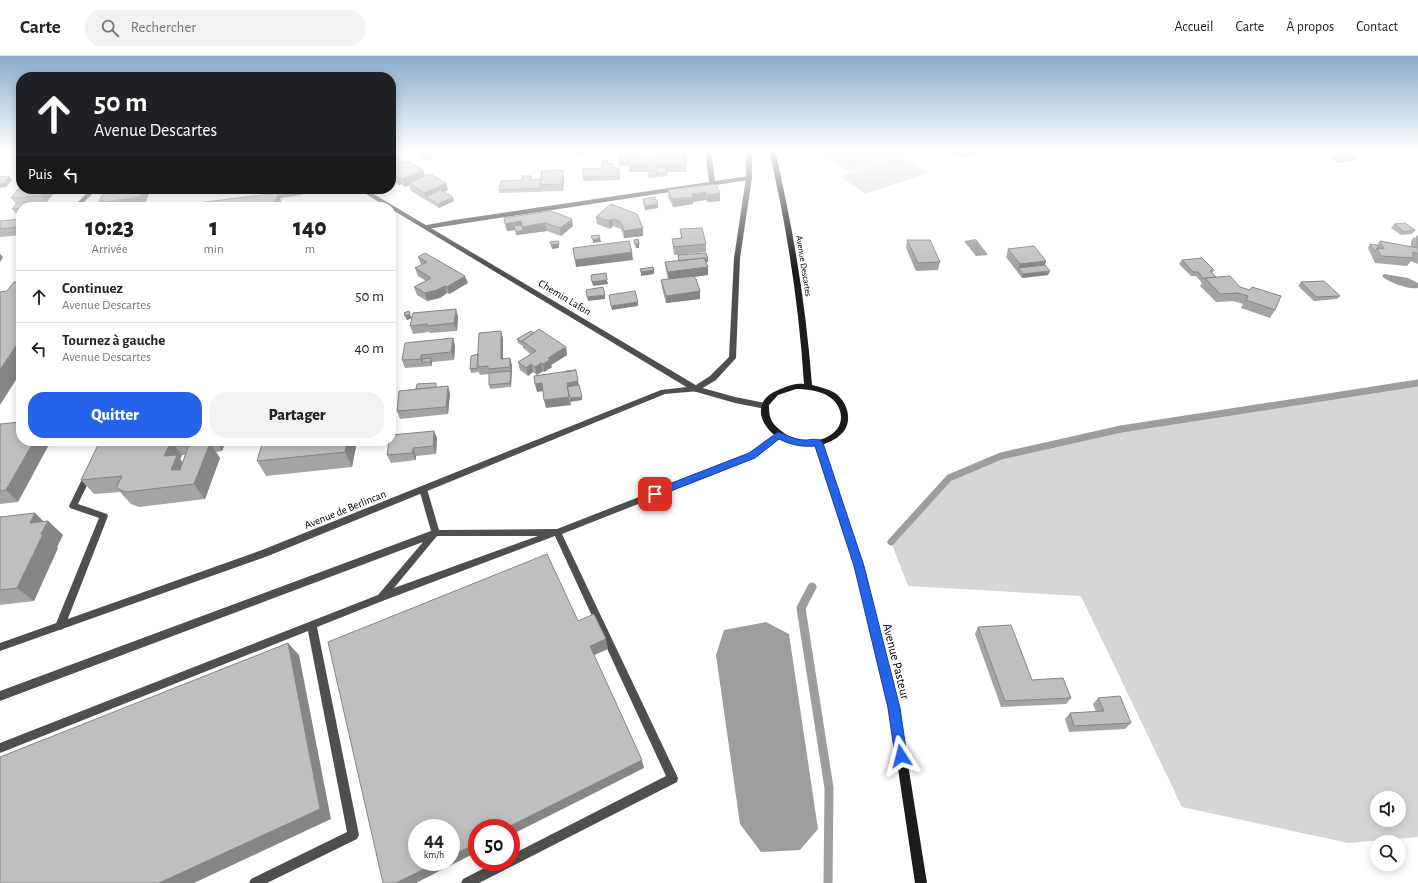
<!DOCTYPE html>
<html lang="fr">
<meta charset="utf-8">
<style>
body{margin:0;font-family:"Alegreya Sans",sans-serif;background:#f2f2f2;color:#222;height:100vh;display:flex;flex-direction:column;font-size:15px;white-space:nowrap}
*{box-sizing:border-box;margin:0}
p{font-size:13px;color:#767676}
.icon{flex:none;width:22px;height:22px;fill:none;stroke:currentColor;stroke-width:2;stroke-linecap:round;stroke-linejoin:round}
.map{position:relative;flex:1;overflow:hidden}
.drawer{position:absolute;left:16px;top:146px;width:380px;height:244px;display:flex;flex-direction:column;background:#fff;border-radius:16px;box-shadow:0 2px 10px #0003}
.drawer>*{flex:none}
.banner{position:absolute;left:16px;top:16px;width:380px;height:122px;border-radius:16px;box-shadow:0 2px 10px #0003;background:#202124;color:#fff;overflow:hidden}
.controls{position:absolute;left:1370px;top:735px;display:grid;gap:8px}
.controls a{display:grid;place-items:center;width:36px;height:36px;border-radius:50%;background:#fff;box-shadow:0 2px 10px #0003;font-size:20px}
.speed{position:absolute;left:408px;top:763px;display:flex;gap:8px;font-size:20px;font-weight:700;text-align:center}
.speed>*{display:grid;place-content:center;width:52px;height:52px;border-radius:50%;background:#fff;box-shadow:0 2px 10px #0003;line-height:1}
.speed small{font-size:10px;font-weight:400}
.speed .limit{border:6px solid #d22;background:#fff;color:#111}
.pin{position:absolute;display:grid;place-items:center;width:34px;height:34px;color:#fff;margin:-17px;border-radius:8px;box-shadow:0 2px 6px #0006}
.me{position:absolute;width:44px;margin:-22px;rotate:351deg;stroke-linejoin:round;filter:drop-shadow(0 0 3px #0008)}
.turn{display:flex;align-items:center;gap:14px;height:84px;padding:0 12px;font-size:18px}
.turn .icon{width:52px;height:52px;stroke-width:2.5}
.turn b{display:block;font-size:28px;line-height:34px}
.then{display:flex;align-items:center;height:38px;padding:0 12px;background:#0003;gap:8px;font-size:15px}
.eta{display:flex;justify-content:space-evenly;align-items:center;height:68px;text-align:center}
.eta b{font-size:24px;font-weight:800;line-height:28px}
.action{display:flex;gap:8px;margin-top:auto;padding:8px 12px}
.action a{flex:1;height:46px;border-radius:16px;background:#2563eb;color:#fff;font-size:16px;font-weight:800;line-height:46px;text-align:center}
.action a+a{background:#f2f2f2;color:#222}
ul{padding:0;list-style:none}
li{display:flex;align-items:center;gap:12px;height:52px;padding:0 12px;border-top:1px solid #e0e0e0}
li div{flex:1}
li b{display:block;font-size:15px}
li em{font-style:normal}
header{display:flex;align-items:center;gap:24px;box-sizing:border-box;height:56px;padding:0 20px;background:#fff;border-bottom:1px solid #e0e0e0}
header strong{font-size:19px}
nav{display:flex;gap:22px;margin-inline-start:auto;font-size:14px}
.search{width:280px;height:36px;background:#f2f2f2;display:flex;align-items:center;gap:10px;box-sizing:border-box;padding:0 14px;border-radius:16px;color:#767676;font-size:15px}
.map>svg:first-child{display:block}
</style>
<header>
<strong>Carte</strong>
<div class="search"><svg class="icon" aria-label="search" viewBox="0 0 24 24"><circle cx="10" cy="10" r="6"/><path d="M15 15l6 6"/></svg>Rechercher</div>
<nav><a>Accueil</a><a>Carte</a><a>À propos</a><a>Contact</a></nav>
</header>
<div class="map">
<svg width="1418" height="827" viewBox="0 0 1418 827">
<rect width="100%" height="100%" fill="#fff"/>
<path fill="#d6d6d6" fill-rule="evenodd" d="M840,94H912L913,95L848,116L825,99Z
M902,100L928,117L865,138L840,120Z
M1418,327V781L1348,787L1182,751L1081,540L908,530L891,486L949,422L1001,400L1121,373ZM1377,742H1399V764H1377Z"/>
<path fill="#9d9d9d" d="M976,183L988,199L976,200L964,185Z
M1384,218L1408,222L1418,227V232C1410,234 1387,226 1382,220Z
M766,566L789,578L818,773L800,794L761,796L740,768L716,599L724,574Z"/>
<g fill="none" stroke-linecap="round" stroke-linejoin="round">
<path stroke="#9d9d9d" stroke-width="7" d="M891,486L949,422L1001,400L1121,373L1418,327"/>
<path stroke="#9d9d9d" stroke-width="9" d="M812,531L801,552L829,732L828,827"/>
<path fill="#4f4f4f" fill-rule="evenodd" d="M746,94H752V122L740,202L736,302L716,324L696,336L692,333L693,331L710,320L729,301L734,202L746,122Z
M778,376L782,379L781,381L755,402L562,478L678,722L677,726L479,827H461L463,823L496,806H511V799L666,720L555,480L385,544L317,571L359,779L357,783L267,827H249L251,823L347,776L308,575L0,697V687L378,539L423,486L0,645V635L431,475L419,433L420,431H426L427,433L439,474L557,473L749,398ZM437,480H538L394,532Z
M88,416L91,417L92,419L78,448L107,458L108,460L65,570L63,573L60,574L57,573L55,570L99,462L70,452L69,450L85,417Z"/>
<path fill="#4f4f4f" fill-rule="evenodd" d="M705,94H711L715,125L749,120L752,122L749,124L427,173L424,171L427,169L454,164L709,126Z
M91,133H97L82,148H78V146Z
M696,330L700,333L699,335L665,338L268,500L0,595V587L262,494L661,334Z"/>
<path fill="#4f4f4f" fill-rule="evenodd" d="M358,133H365L699,331L735,341L765,347L769,350L765,353L735,347L693,335L391,153V151H387Z"/>
<path fill="#1c1c1c" fill-rule="evenodd" d="M769,94H775C793,172 806,249 812,329C820,331 828,333 835,337C849,347 854,369 839,380C835,384 828,386 822,389L863,510L899,652L927,827H915L889,652L855,510L815,390C804,390 792,390 782,384C770,378 757,363 762,349C764,340 775,335 783,332C791,329 796,327 804,328C799,249 787,172 769,94ZM796,333C813,333 835,337 840,355C842,361 841,368 837,373C826,388 798,388 784,377C772,368 769,364 769,349L778,339Z"/>
</g>
<path fill="#a4a4a4" fill-rule="evenodd" d="M415,94L432,98L433,102L426,105L416,98Z
M464,94H470V96H464Z
M585,94V100H578L577,97Z
M667,94H682V96H680L681,97L687,109V116H667L668,120L648,122V116H629V110H619V99L637,101L673,99V96H667Z
M947,94H975L974,98L960,102Z
M1366,94H1384L1371,97Z
M1333,99L1353,105L1338,107L1330,102Z
M391,104L405,106L423,114L425,120L446,127L448,134L444,136L453,141L454,145L439,152L411,135L409,129L405,131L401,128L399,129L391,124Z
M602,104H608V107L614,112H619L620,124L583,125V121L601,112Z
M564,122L563,135L499,137V134L532,124Z
M716,128L720,145L707,146L706,144L693,146V148L673,151L668,141V134Z
M25,133H57L46,147L30,149L31,150L30,151H21V156L15,157L12,153L16,148L11,142Z
M643,143L658,152L645,154L643,147Z
M611,148L643,172V180L624,182L621,173L613,170L610,173L597,168L596,161Z
M504,162L573,170L561,180L547,175L516,179L515,174L507,175Z
M21,163V179L0,181V165Z
M1394,168L1415,174L1412,178L1401,179L1391,172Z
M680,173L706,188V196L674,199L673,190L672,183L681,182Z
M1417,180H1418V208L1411,205L1407,210L1375,207L1368,192L1370,188L1377,189L1380,185L1411,191V185L1414,181L1416,182Z
M907,184L940,206L938,214L916,215L906,192Z
M1008,193L1046,205L1045,209L1048,219L1022,222L1006,201Z
M678,199L708,206H706L708,219L693,221L700,235V243L666,247L662,232L661,224L668,223L666,214L665,206L678,205Z
M418,201L468,227L449,238L447,237L440,242L427,245L417,239L414,231L426,225L418,220L415,212L422,209L421,208Z
M1182,204L1214,214L1212,217L1216,221L1240,231L1275,254L1270,262L1241,252L1243,248L1233,245L1216,246L1200,230L1202,227L1196,220H1191L1179,208Z
M1301,226L1340,240L1337,243L1314,245L1298,230Z
M404,257L412,262L458,260L457,275L430,277L429,276L413,278L410,270L412,262L407,264Z
M501,275L503,283V302H510L512,310L511,331L490,333L489,329V318L480,319L479,316L471,317L470,313L478,298Z
M534,277L566,291L567,299L551,309L552,311L544,316L543,315L537,319L533,316L528,320L520,314L518,306L531,298L523,292V290L518,287L517,283Z
M453,282L455,290L454,304L432,306V310L405,312L402,304Z
M448,330L450,338L448,358L400,363L397,355L438,331Z
M0,368L18,446L0,448Z
M434,375L437,382L436,398L416,400V404L391,407L387,399Z
M100,385H226L222,395L216,396L220,402L205,443L139,451L131,448L120,436L94,438L81,424ZM182,399H185L183,406L180,403Z
M263,385H357L352,411L266,420L257,405Z
M380,385H388V387L382,388Z
M35,457L43,465H48L63,479L57,491L58,492L34,545L0,549V461Z
M978,571L1032,624L1071,642L1066,648L1001,651L975,578Z
M1098,642L1131,667L1125,673L1069,676L1065,663L1070,657L1096,656L1093,648Z"/>
<path fill="#868686" d="M391,94H400L399,96L391,97Z
M965,94H975L974,98L960,102L962,95Z
M1373,94H1384L1371,97Z
M432,98L433,102L426,105L425,101Z
M1356,102L1353,105L1338,107L1340,104Z
M423,114L425,122L409,127V129L405,131L403,123Z
M563,114L564,122L563,135L562,128Z
M9,120L12,124L6,131L0,132V128Z
M397,121H398L401,128L399,129Z
M446,127L448,134L430,143L426,141L427,144L424,137Z
M46,133H57L46,147L41,140Z
M144,133H149L150,134L145,149L129,151H103L99,145Z
M187,133H203L188,135Z
M301,133H304L302,139L280,142L284,151H264L275,138Z
M706,136V144L693,146V148L673,151L672,143L692,138Z
M720,137V145L707,146V139Z
M453,141L454,145L439,152L438,148Z
M28,146L31,150L30,151H24Z
M658,148V152L645,154V150Z
M572,163L573,170L561,180L560,172Z
M612,163L613,170L610,173L609,165Z
M521,165L523,173L507,175L505,168Z
M545,167L547,175L516,179V176L522,171Z
M643,172V180L624,182V175Z
M600,182L601,186L593,187V184Z
M559,188V192L552,193L551,189Z
M635,188H639V192H636Z
M632,196L633,204L576,211L575,204Z
M0,198L3,201L0,206Z
M708,202V206L680,209V205Z
M1046,205L1043,213L1018,212L1020,208Z
M708,211V219L669,224L668,216Z
M654,214V218L641,220V216Z
M1050,215L1048,219L1022,222L1023,218Z
M465,220L468,227L449,238L447,231Z
M607,224L608,228L593,230L592,226Z
M445,230L447,237L440,242L427,245L425,237Z
M700,235V243L666,247V240Z
M605,239V243L588,245L587,241Z
M638,246V250L612,254L611,250Z
M456,253L458,260L457,275L454,267Z
M410,258L412,262L407,264L405,260Z
M501,275L503,283V310L501,303Z
M21,282V316L0,349V314Z
M453,282L455,290L454,304L451,296Z
M566,291L567,299L551,309L552,311L544,316L543,308L548,302Z
M421,299L424,306H422L423,310L421,303Z
M431,302L432,306V310L430,306Z
M510,302L512,310L511,331L510,327L511,315L510,311Z
M541,307L543,315L537,319L535,311Z
M531,308L533,316L528,320L526,312Z
M578,325L580,333L568,335L567,327Z
M542,327L544,335L537,336L535,328Z
M448,330L450,338L448,358L446,351Z
M569,341L571,349L546,352L544,344Z
M582,341V344L570,346V342Z
M434,375L437,382L436,398L433,390Z
M34,385H51L18,446L6,434Z
M171,385L182,399L180,403L188,413L171,414L164,400Z
M215,385H226L222,395Z
M347,385H357L352,411L345,396Z
M210,387L220,402L205,443L194,428Z
M413,392L416,400V404L412,397Z
M35,457L46,468L48,465L63,479L57,491L58,492L34,545L17,532L30,467Z
M606,583L608,593L592,600L590,590Z
M288,587L299,599L331,763L194,827H159Z
M642,704L644,712L511,779V772H506Z
M477,787V796L416,827H396L438,806H451V800Z"/>
<path fill="#bfbfbf" stroke="#868686" d="M415,94H426L432,98L425,101Z
M577,94H584V96L577,97Z
M637,94V101L673,99V94H680L681,97H685L687,109L656,108L657,114H648L647,109H629L628,95Z
M1348,97L1356,102L1340,104L1333,99Z
M628,98L629,106H619V99Z
M397,102L405,106L391,112V104Z
M602,104H608L607,106H602Z
M408,105L423,114L403,123L398,121H397L391,118V112Z
M613,107V112H619V120L583,121V113L601,112L602,108Z
M656,112H667L668,116L657,117Z
M563,114L562,128L540,129L542,115Z
M430,118L446,127L424,137L409,127Z
M9,120L4,127L0,128V121Z
M522,120H531V124L541,123L540,129L541,132L499,134L501,125L522,124Z
M716,128L720,137L707,139L706,136L692,138L693,141L672,143L668,134Z
M18,133H46L41,140L11,142Z
M118,133H144L140,141L104,146V145H99L103,138L117,135Z
M276,133H301V136L277,138L278,137H275Z
M440,134L453,141L438,148L426,141Z
M278,137L276,144L264,151H165Z
M655,141L658,148L645,150L643,143Z
M28,146L24,151H21V152L12,153L17,147Z
M611,148L637,158L643,172L624,175L620,165L612,163L609,165L596,161Z
M551,155L572,163L560,172L545,167L522,171L521,165L505,168L504,162Z
M21,163V170L20,171L0,173V165Z
M1405,167L1415,174L1404,176L1394,168Z
M522,169L523,174L516,176L514,170Z
M702,172L706,188L674,191L672,183L682,182L680,173Z
M599,179L600,182L593,184L591,180Z
M1417,180H1418V198L1413,196V202L1381,200L1377,192L1384,193L1380,185L1418,192Z
M638,183L639,188H635L634,184Z
M907,184H930L940,206L918,207Z
M558,185L559,188L551,189L550,186Z
M629,185L632,196L575,204L573,192Z
M1370,188L1377,189L1379,193L1377,192L1375,196Z
M1034,190L1046,205L1020,208L1008,193Z
M425,197L465,220L447,231L445,230L437,234L425,237L414,231L431,222L415,212L427,206L418,201Z
M706,197L708,202H704L679,205L678,199Z
M704,202L708,211L668,216L665,206Z
M1202,202L1214,214L1210,215L1216,221L1205,222L1204,223L1198,216H1193L1182,204Z
M1045,209L1050,215L1023,218L1018,212Z
M653,211L654,214L641,216L640,213Z
M606,217L607,224L592,226L591,219Z
M693,220L696,223L700,235L666,240L661,224Z
M1230,220L1240,231L1250,234L1252,231L1281,240L1275,254L1246,244L1248,240L1237,237L1220,238L1205,222Z
M21,225V282L0,314V236L7,235L14,226Z
M1324,225L1340,240L1316,241L1301,226Z
M603,231L605,239L587,241L586,234Z
M635,235L638,246L611,250L609,239Z
M456,253L454,267L427,270V268L410,270L413,257Z
M409,255L410,258L405,260L404,257Z
M539,273L566,291L548,302L550,304L543,308L541,307L535,311L531,308L526,312L518,306L536,295L522,285Z
M501,275V303L510,302V311L488,313V310L477,311L479,277Z
M531,275L534,277L522,285V286L517,283Z
M453,282L451,296L421,299V303L402,304L405,287Z
M478,298V312L470,313L471,300Z
M431,302L430,306H422L423,303Z
M576,314L578,325L567,327L569,341L544,344L542,327L535,328L534,320Z
M576,314L566,316V315Z
M511,315L510,327L489,329V317Z
M436,327V331L416,333L417,328Z
M579,329L582,341L570,342L567,331Z
M448,330L446,351L397,355L399,335Z
M21,366V385H34L6,434L0,435V368Z
M434,375L433,390L413,392L412,397L387,399L389,385H391V379Z
M100,385H171L164,400L177,399L171,414H180L189,389L210,387L194,428L126,436L118,433L117,430L122,420L81,424Z
M263,385H347L345,396L257,405Z
M35,457L30,467L48,465L41,478H43L17,532L0,534V461Z
M547,498L578,565L594,558L606,583L590,590L642,704L506,772H477V787L451,800V772H417V806H438L396,827H383L328,586Z
M1011,569L1032,624L1063,622L1071,642L1005,645L978,571Z
M288,587L320,753L159,827H0V701Z
M1120,640L1131,667L1074,670L1070,657L1104,655L1098,642Z"/>
<linearGradient id="sky" x2="0" y2="1"><stop stop-color="#8aabca"/><stop offset="0.45" stop-color="#fff"/><stop offset="1" stop-color="#fff" stop-opacity="0"/></linearGradient>
<rect width="1418" height="210" fill="url(#sky)"/>
<path fill="#2563eb" stroke="#184099" d="M778,376C787,379 795,384 805,384C811,384 819,381 823,387L864,510L900,652L907,700L906,704L901,706L897,704L895,700L888,652L854,510L815,390C802,391 791,389 779,383L755,402L658,440L655,442L650,438L651,435L749,397Z"/>
<g text-anchor="middle" stroke-width="3" stroke-linejoin="round" paint-order="stroke">
<g font-size="9" fill="#000" stroke="#fff">
<text transform="translate(804 210) rotate(81)" y="3">Avenue Descartes</text>
</g>
<g font-size="11" fill="#000" stroke="#fff">
<text transform="translate(565 241) rotate(31)" y="4">Chemin Lafon</text>
<text transform="translate(345 453) rotate(-22)" y="4">Avenue de Berlincan</text>
</g>
<g font-size="13" fill="#000" stroke="#fff">
<text transform="translate(897 605) rotate(76)" y="5">Avenue Pasteur</text>
</g>
</g>
</svg>
<div class="controls">
<a><svg class="icon" aria-label="sound" viewBox="0 0 24 24"><path d="M4 9h4l5-4v14l-5-4H4zM17 9q2 3 0 6"/></svg></a>
<a><svg class="icon" aria-label="search" viewBox="0 0 24 24"><circle cx="10" cy="10" r="6"/><path d="M15 15l6 6"/></svg></a>
</div>
<div class="speed"><div>44<small>km/h</small></div><div class="limit">50</div></div>
<div class="pin" style="left:655px;top:438px;background:#d93025"><svg class="icon" aria-label="arrive" viewBox="0 0 24 24"><path d="M6 21V4h12l-3 4 3 4H6"/></svg></div>
<svg class="me" style="left:901px;top:700px" viewBox="-20 -20 40 40"><path d="M0-17L14 15 0 8-14 15z" fill="#2563eb" stroke="#fff" stroke-width="4"/></svg>
<div class="banner">
<div class="turn"><svg class="icon" aria-label="ahead" viewBox="0 0 24 24"><path d="M12 20V5M6 11l6-6 6 6"/></svg><div><b>50 m</b>Avenue Descartes</div></div>
<div class="then">Puis<svg class="icon" aria-label="left" viewBox="0 0 24 24"><path d="M17 20v-9H6M10 6l-5 5 5 5"/></svg></div>
</div>
<section class="drawer">
<div class="eta">
<div><b>10:23</b><p>Arrivée</p></div>
<div><b>1</b><p>min</p></div>
<div><b>140</b><p>m</p></div>
</div>
<ul>
<li><svg class="icon" aria-label="ahead" viewBox="0 0 24 24"><path d="M12 20V5M6 11l6-6 6 6"/></svg><div><b>Continuez</b><p>Avenue Descartes</p></div><em>50 m</em></li>
<li><svg class="icon" aria-label="left" viewBox="0 0 24 24"><path d="M17 20v-9H6M10 6l-5 5 5 5"/></svg><div><b>Tournez à gauche</b><p>Avenue Descartes</p></div><em>40 m</em></li>
</ul>
<div class="action"><a>Quitter</a><a>Partager</a></div>
</section>
</div>
